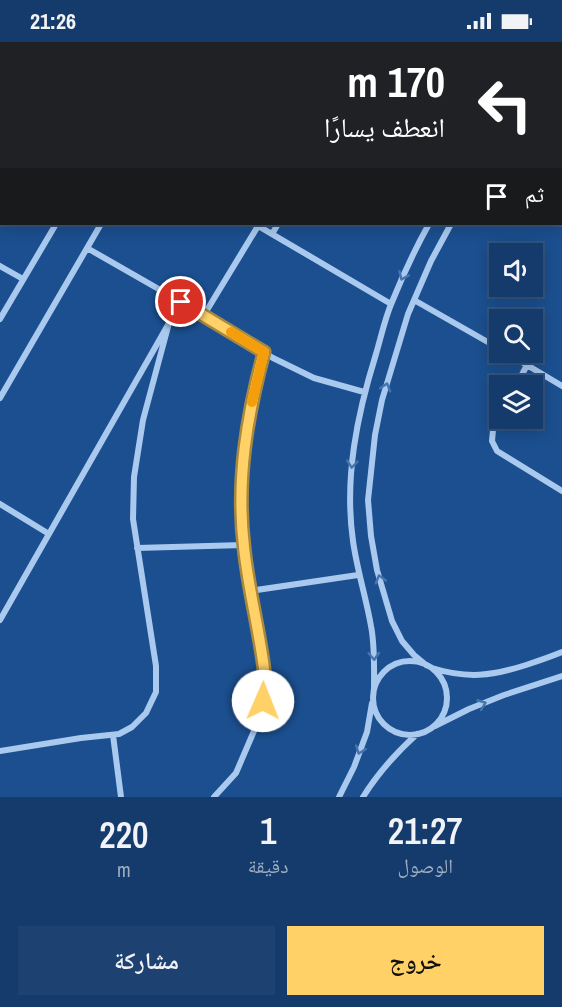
<!DOCTYPE html>
<html lang="ar">
<meta charset="utf-8">
<style>
body{margin:0;font-family:"Archivo Narrow","Noto Naskh Arabic",sans-serif;background:#1d4271;color:#f1f3f6;direction:rtl;height:100vh;display:flex;flex-direction:column;font-size:22px;white-space:nowrap}
*{box-sizing:border-box;margin:0}
p{font-size:20px;color:#9dadc1}
.icon{flex:none;width:33px;height:33px;fill:none;stroke:currentColor;stroke-width:2;stroke-linecap:round;stroke-linejoin:round}
.map{position:relative;height:755px;overflow:hidden;direction:ltr}
.side{display:flex;flex-direction:column;background:#143b6b;flex:1}
.side>*{flex:none}
.guide{position:absolute;left:0px;top:0px;width:562px;height:183px;box-shadow:0 3px 15px #0003,0 0 0 2px #33557e;direction:rtl;background:#202124;color:#fff;overflow:hidden}
.buttons{position:absolute;left:489px;top:201px;display:grid;gap:12px}
.buttons a{display:grid;place-items:center;width:54px;height:54px;border-radius:0px;background:#143b6b;box-shadow:0 3px 15px #0003,0 0 0 2px #33557e;font-size:30px}
.pin{position:absolute;display:grid;place-items:center;width:51px;height:51px;color:#fff;margin:-26px;border:3px solid #fff;border-radius:50%;box-shadow:0 2px 6px #0007}
.me{position:absolute;width:66px;margin:-33px;rotate:1deg;stroke-linejoin:round;filter:drop-shadow(0 0 4px #0008)}
.turn{display:flex;align-items:center;gap:21px;height:126px;padding:0 18px;font-size:27px}
.turn .icon{width:78px;height:78px;stroke-width:2.5}
.turn b{display:block;font-size:42px;line-height:51px}
.then{display:flex;align-items:center;height:57px;padding:0 18px;background:#0003;gap:12px;font-size:22px}
.eta{display:flex;justify-content:space-evenly;align-items:center;height:102px;text-align:center}
.eta b{font-size:36px;font-weight:600;line-height:42px}
.button{display:flex;gap:12px;margin-top:auto;padding:12px 18px}
.button a{flex:1;height:69px;border-radius:0px;background:#ffd166;color:#111;font-size:24px;font-weight:600;line-height:69px;text-align:center}
.button a+a{background:#1d4271;color:#f1f3f6}
.status{display:flex;justify-content:space-between;align-items:center;height:42px;padding:0 30px;background:#143b6b;direction:ltr}
.status svg{height:16px;fill:currentColor}
.map>svg:first-child{display:block}
</style>
<div class="status"><b>21:26</b><svg viewBox="0 0 49 12"><path d="M0 12V9h3v3zM5 12V6h3v6zM10 12V3h3v9zM15 12V0h3v12zM26 1h20v11H26zM47 4h2v5h-2z"/></svg></div>
<div class="map">
<svg width="562" height="755" viewBox="0 0 562 755">
<rect width="100%" height="100%" fill="#1b4f8f"/>
<g fill="none" stroke-linecap="round" stroke-linejoin="round">
<path stroke="#a9c9ee" stroke-width="6" d="M82,0L84,2
M378,0L380,2
M551,0L553,2
M161,2V0
M206,2V0
M334,2V0
M561,8L562,7
M561,35L562,34
M561,140H562
M255,182L391,262
M272,192L278,182
M87,206L204,273L273,316L314,336L364,350
M0,224L23,237
M414,258L500,307
M204,273L258,184
M0,277L56,182
M505,310L562,344
M516,344L527,323
M0,356L101,182
M500,373L493,388L492,399L497,409L562,449
M0,462L49,492
M137,506L243,503
M250,549L358,533
M0,578L181,260
M373 656a37 37 0 1 1 74 0a37 37 0 1 1-74 0Z
M426,623L414,613L402,599L392,579L377,528L371,494L368,458L375,393L382,358L408,272L431,219L451,182
M432,626C467,637 492,634 526,623C538,619 550,615 562,610
M374,647C374,626 375,604 371,584C366,555 357,528 353,499C344,436 357,373 376,312C381,295 385,276 392,260C403,233 415,207 429,182
M435,684L469,667L504,653L562,634
M113,693L121,755
M0,709L81,696L119,692L132,685L146,671L156,650V624L133,477L134,435L143,378L169,281
M214,755L236,731L254,689L263,659L264,629L249,543L243,503L242,472L243,411L253,353L264,310
M339,755L354,725L367,690L372,661
M363,755C378,731 396,711 417,692"/>
</g>
<defs><path id="oneway-chevron" d="M-2-3.5L2.5 0L-2 3.5" fill="none" stroke-width="1.6" stroke-linecap="round" stroke-linejoin="round" transform="scale(1.5)"/></defs>
<g stroke="#4674ac">
<use href="#oneway-chevron" transform="translate(403 234) rotate(114)"/>
<use href="#oneway-chevron" transform="translate(386 345) rotate(-73)"/>
<use href="#oneway-chevron" transform="translate(352 422) rotate(96)"/>
<use href="#oneway-chevron" transform="translate(380 537) rotate(-106)"/>
<use href="#oneway-chevron" transform="translate(374 614) rotate(87)"/>
<use href="#oneway-chevron" transform="translate(482 662) rotate(-22)"/>
<use href="#oneway-chevron" transform="translate(360 708) rotate(110)"/>
</g>
<g fill="none" stroke-linecap="round" stroke-linejoin="round">
<defs>
<path id="route" d="M181,260L264,310C247,374 236,438 244,505C248,546 259,586 264,627C265,637 264,649 263,659"/>
</defs>
<use href="#route" stroke="#a68842" stroke-width="15"/>
<use href="#route" stroke="#ffd166" stroke-width="10"/>
<path stroke="#f59e0b" stroke-width="10" d="M231,290L264,310L252,360"/>
</g>
</svg>
<div class="buttons">
<a><svg class="icon" aria-label="sound" viewBox="0 0 24 24"><path d="M4 9h4l5-4v14l-5-4H4zM17 9q2 3 0 6"/></svg></a>
<a><svg class="icon" aria-label="search" viewBox="0 0 24 24"><circle cx="10" cy="10" r="6"/><path d="M15 15l6 6"/></svg></a>
<a><svg class="icon" aria-label="layers" viewBox="0 0 24 24"><path d="M12 4l9 5-9 5-9-5zM3 14l9 5 9-5"/></svg></a>
</div>
<div class="pin" style="left:181px;top:260px;background:#d93025"><svg class="icon" aria-label="arrive" viewBox="0 0 24 24"><path d="M6 21V4h12l-3 4 3 4H6"/></svg></div>
<svg class="me" style="left:263px;top:659px" viewBox="-20 -20 40 40"><circle r="19" fill="#fff"/><path d="M0-13L10 11 0 6-10 11z" fill="#ffd166"/></svg>
<div class="guide">
<div class="turn"><svg class="icon" aria-label="left" viewBox="0 0 24 24"><path d="M17 20v-9H6M10 6l-5 5 5 5"/></svg><div><b>170 m</b>انعطف يسارًا</div></div>
<div class="then">ثم<svg class="icon" aria-label="arrive" viewBox="0 0 24 24"><path d="M6 21V4h12l-3 4 3 4H6"/></svg></div>
</div>
</div>
<section class="side">
<div class="eta">
<div><b>21:27</b><p>الوصول</p></div>
<div><b>1</b><p>دقيقة</p></div>
<div><b>220</b><p>m</p></div>
</div>
<div class="button"><a>خروج</a><a>مشاركة</a></div>
</section>
